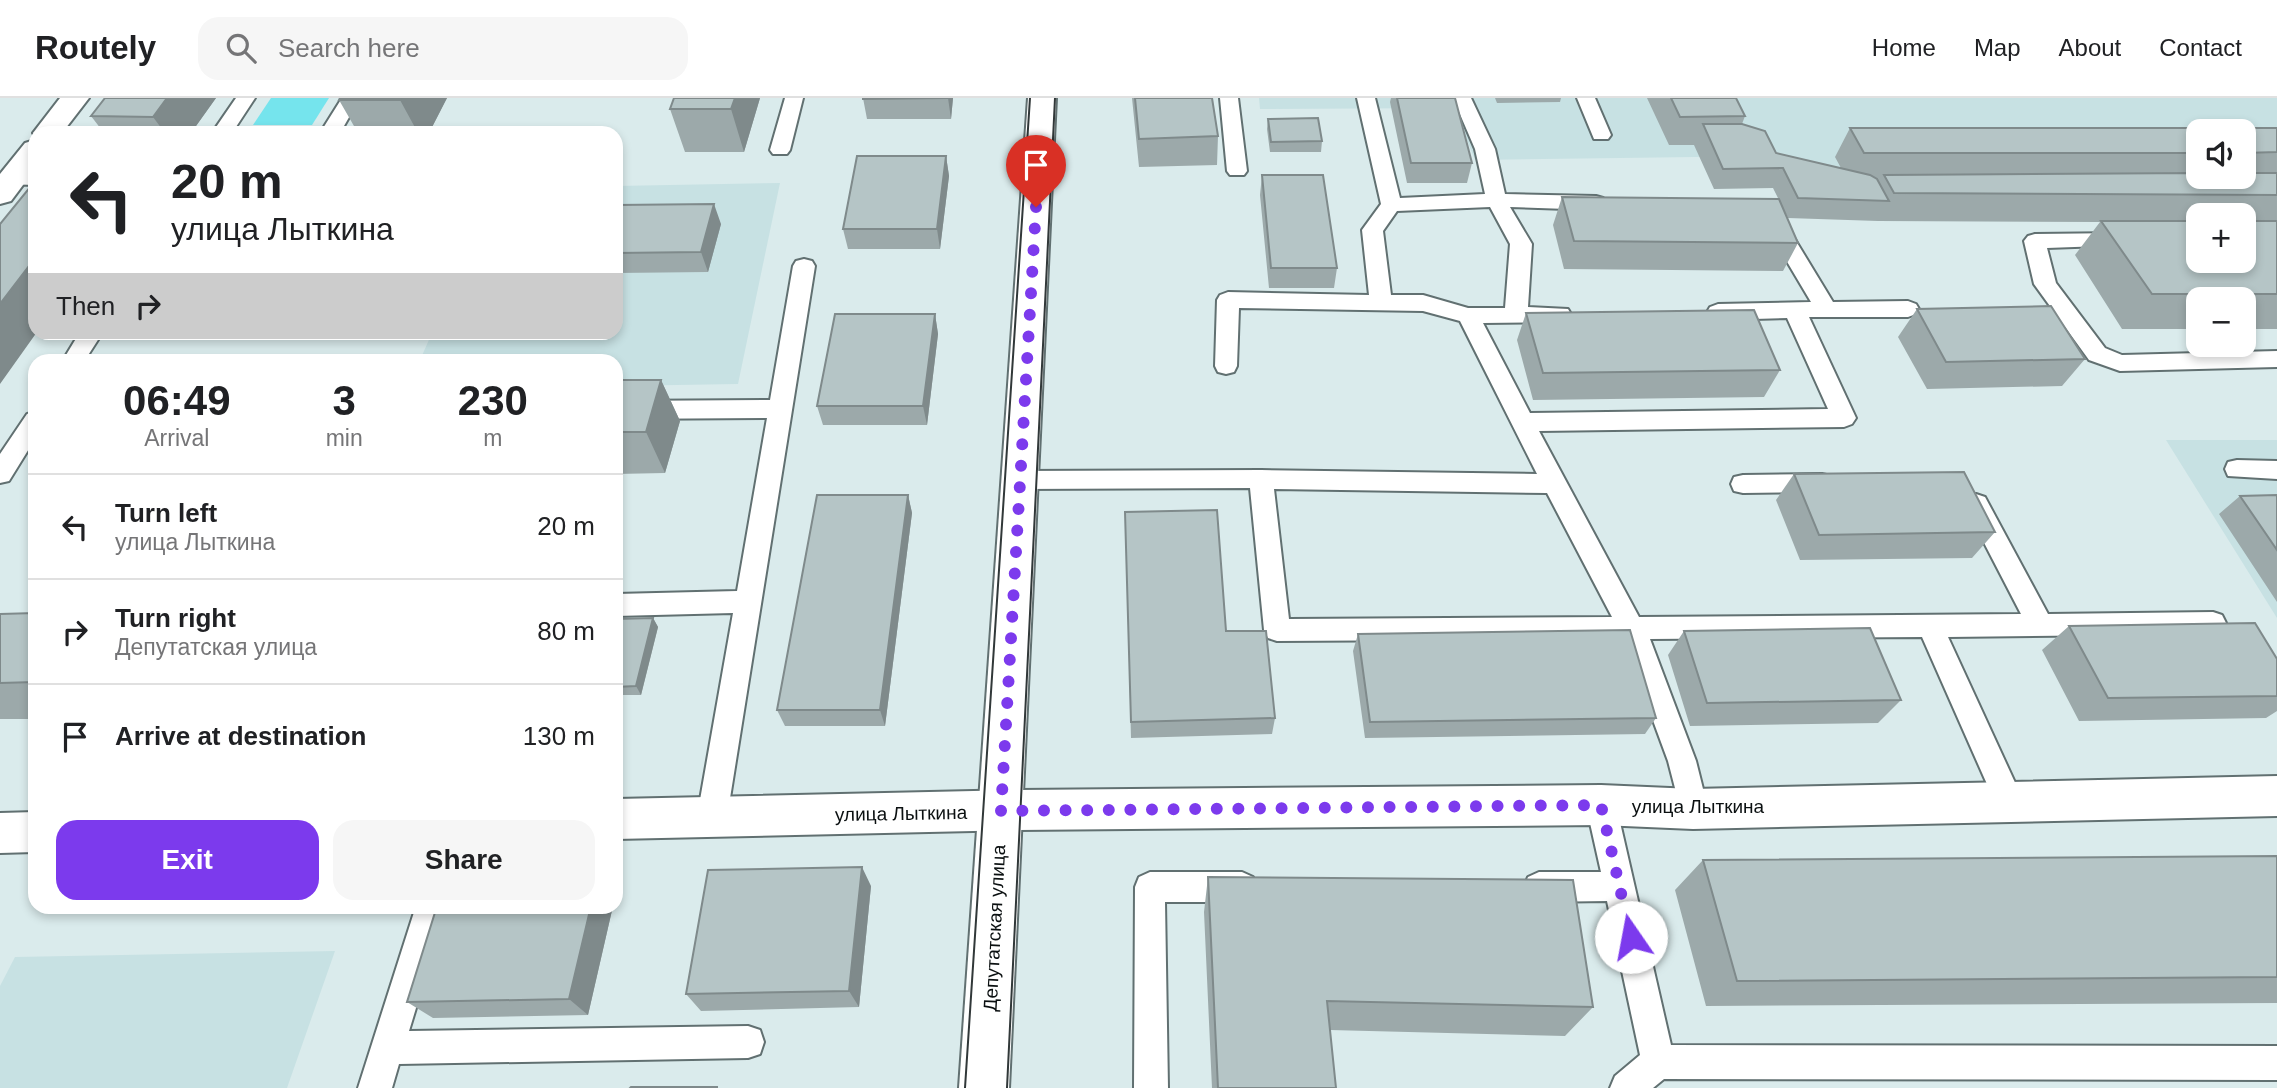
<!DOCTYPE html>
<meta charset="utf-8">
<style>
body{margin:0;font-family:Helvetica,sans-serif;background:#f6f6f6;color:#202124;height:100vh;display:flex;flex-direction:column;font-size:26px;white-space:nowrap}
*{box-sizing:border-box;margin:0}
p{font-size:23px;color:#757577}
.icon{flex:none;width:38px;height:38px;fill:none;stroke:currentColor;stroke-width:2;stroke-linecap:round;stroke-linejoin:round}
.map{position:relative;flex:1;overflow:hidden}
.side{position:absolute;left:28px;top:256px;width:595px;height:560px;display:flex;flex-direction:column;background:#fff;border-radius:21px;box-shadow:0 4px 10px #0003}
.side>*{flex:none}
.top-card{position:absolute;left:28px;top:28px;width:595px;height:214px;border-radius:21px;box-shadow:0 4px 10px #0003;background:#fff;color:#202124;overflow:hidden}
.fabs{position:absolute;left:2186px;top:21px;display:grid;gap:14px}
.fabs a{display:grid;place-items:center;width:70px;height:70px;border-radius:14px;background:#fff;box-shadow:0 4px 10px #0003;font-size:35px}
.pin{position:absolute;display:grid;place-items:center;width:60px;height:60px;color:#fff;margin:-72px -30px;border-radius:50% 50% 50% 0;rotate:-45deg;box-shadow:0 0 7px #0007}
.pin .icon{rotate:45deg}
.me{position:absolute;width:77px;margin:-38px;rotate:348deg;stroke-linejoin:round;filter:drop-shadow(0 0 5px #0008)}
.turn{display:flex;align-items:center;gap:24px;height:147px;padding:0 28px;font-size:32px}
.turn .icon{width:91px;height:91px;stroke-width:2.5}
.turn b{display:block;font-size:49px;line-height:60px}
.then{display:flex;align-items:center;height:66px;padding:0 28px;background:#0003;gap:14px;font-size:26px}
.eta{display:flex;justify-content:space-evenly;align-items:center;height:119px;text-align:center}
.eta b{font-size:42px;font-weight:600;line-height:49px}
.primary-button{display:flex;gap:14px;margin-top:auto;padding:14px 28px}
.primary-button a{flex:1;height:80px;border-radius:21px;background:#7c3aed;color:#fff;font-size:28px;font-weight:600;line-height:80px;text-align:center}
.primary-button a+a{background:#f6f6f6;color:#202124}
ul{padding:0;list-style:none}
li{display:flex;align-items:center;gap:21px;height:105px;padding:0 28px;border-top:2px solid #e0e0e0}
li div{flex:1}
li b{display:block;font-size:26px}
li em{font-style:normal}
header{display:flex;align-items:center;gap:42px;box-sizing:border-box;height:98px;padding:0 35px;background:#fff;border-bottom:2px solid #e0e0e0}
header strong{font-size:33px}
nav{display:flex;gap:38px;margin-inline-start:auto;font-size:24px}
.search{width:490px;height:63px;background:#f6f6f6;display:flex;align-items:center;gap:18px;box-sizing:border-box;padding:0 24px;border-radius:21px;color:#757577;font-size:26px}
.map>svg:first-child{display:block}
</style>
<header>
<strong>Routely</strong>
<div class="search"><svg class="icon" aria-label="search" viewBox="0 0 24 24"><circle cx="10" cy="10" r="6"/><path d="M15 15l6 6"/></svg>Search here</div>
<nav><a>Home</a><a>Map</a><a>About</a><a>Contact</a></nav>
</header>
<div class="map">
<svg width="2277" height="990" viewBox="0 0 2277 990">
<rect width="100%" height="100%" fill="#daebec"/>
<path fill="#c7e1e3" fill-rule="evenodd" d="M1259,0H2277V101L1871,99L1772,58L1475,62L1454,10L1260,11ZM2198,33H2244V79H2198Z
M780,85L738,286L616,288V262H420L432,235L616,234V88Z
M2166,342H2277V520Z
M335,853L287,990H0V888L15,859Z"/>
<path fill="#75e4ed" d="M271,0H329L312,27H253Z"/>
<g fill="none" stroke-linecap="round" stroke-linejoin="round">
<defs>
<path id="service" d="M236,0H255L232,35H212Z
M342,0H360L340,35H320Z
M785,0H803L790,52L787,56H773L770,52Z
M1220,0H1238L1247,73L1244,77H1230L1227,73Z
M1357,0H1375L1400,100L1485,96L1475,51L1453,0H1471L1495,51L1505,96L1596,98L1603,100L1606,105L1603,110L1596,112L1510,109L1532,146L1528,209L1568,211L1571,216L1568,221L1560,224L1483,225L1530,315L1828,311L1787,220L1718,222L1710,219L1707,214L1710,209L1718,206L1811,204L1770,135L1763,128L1766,123L1773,121L1785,125L1833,204L1908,203L1916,206L1919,211L1916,216L1908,219H1809L1856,320L1852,326L1844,329L1539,333L1639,519L2021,516L1964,406L1967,399L1976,396L1985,399L2048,516L2213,514L2222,517L2226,525L2222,533L2213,536L1948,539L2023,702L2018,711L2008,715L1998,711L1922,539L1650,541L1696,663L1708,711L1703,721L1693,725L1683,721L1668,663L1623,541L1277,543L1268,540L1264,532L1250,390L1020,391L1011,389L1008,382L1011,375L1020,373L1261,372L1537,376L1460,223L1423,213L1239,210L1237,268L1234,274L1226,276L1218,274L1215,268L1217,202L1220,197L1228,194L1369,197L1362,132L1381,106ZM1490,109L1510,146L1505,210H1468L1423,197H1391L1383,133L1397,113ZM1274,391L1547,395L1612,519L1289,521Z
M1577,0H1595L1611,37L1608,41H1594Z
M35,75V87L4,86L1,82L4,78Z
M2123,135L2130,137L2134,142L2130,147L2047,150L2056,185L2105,250L2122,257L2277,253V269L2120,273L2089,262L2034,186L2024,143L2028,138L2035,136Z
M804,161L812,163L815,168L727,719L722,729L712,733L702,729L697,719L733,515L616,518V496L737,493L767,320L616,321V303L770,302L793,168L796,163Z
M80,234H103L85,262H63Z
M35,313V341L9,383L0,385V356L27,316Z
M2237,362L2277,363V381L2228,378L2225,371L2228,364Z
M1822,376L1831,378L1834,385L1831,392L1822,394L1743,395L1734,393L1731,386L1734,379L1743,377Z
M1601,694L1611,697L1616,707L1671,947L2277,948V982L1664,981L1653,990H1610L1615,978L1640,957L1607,803L1539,804L1528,799L1524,789L1528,779L1539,774H1601L1586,707L1591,697Z
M1150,774H1242L1253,779L1257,789L1253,799L1242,804H1165L1168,990H1134L1135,789L1139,779Z
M416,808H447L409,933L748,928L760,932L764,944L760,956L748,960L399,966L392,990H358Z"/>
<path id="minor" d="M60,0H89L62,35H35V38L33,35Z
M35,42V71L11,103L0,106V76L25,45Z
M2277,678V718L1693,731L1601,727L1019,732L616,741V701L1019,692L1601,687L1693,691Z
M35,714V754L0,755V715Z"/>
<path id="secondary" d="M1028,0H1056L1009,990H959Z"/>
</defs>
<use href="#service" stroke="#617071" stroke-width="4"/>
<use href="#minor" stroke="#617071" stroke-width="4"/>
<use href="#secondary" stroke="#617071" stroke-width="4"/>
<use href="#service" fill="#fff" fill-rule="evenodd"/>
<use href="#minor" fill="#fff" fill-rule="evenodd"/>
<use href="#secondary" fill="#fff" fill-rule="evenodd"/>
<path stroke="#313839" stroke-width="2" d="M965,990L1030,0
M1007,990L1055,0"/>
</g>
<path fill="#9ca9aa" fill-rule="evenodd" d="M105,0H216L191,35H104L91,18Z
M340,0H447L429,35H358L339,2Z
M760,0L744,54H685L670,11Z
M863,0H953L951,21H867Z
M1132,0H1212L1218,38L1217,67L1139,69Z
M1391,0H1455L1472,65L1467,85H1407L1390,4Z
M1495,0H1561L1560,4L1497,5Z
M1647,0H1736L1745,18L1742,26L1776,55L1841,70L1835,59L1850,30H2277V231H2244V201H2198V231H2122L2075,157L2100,124L1878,123L1788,120L1773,90L1714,91L1694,47H1669ZM2198,33H2244V79H2198ZM2198,117H2244V163H2198Z
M1268,21L1322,43L1321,54H1270L1267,31Z
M946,58L949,78L940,151H848L843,131Z
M1262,77L1337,170L1334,190H1269L1260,97Z
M1562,99L1798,145L1783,173L1564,171L1553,127Z
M616,107L721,126L708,174L616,175Z
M1917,211L2085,261L2062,288L1927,291L1898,239Z
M1526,215L1780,272L1764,299L1533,302L1517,242Z
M935,216L938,236L927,327H823L817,308Z
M616,282H661L680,323L665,375L616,376Z
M1794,376L1995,434L1972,460L1800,462L1776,402Z
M908,397L912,415L885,628H785L777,612Z
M2277,397V504L2219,416L2240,398Z
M1125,414L1226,533L1275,620L1272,636L1131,640Z
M35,515V621H0V516Z
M653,520L658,529L641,597H616V521Z
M2069,528L2277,561V613L2266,620L2079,623L2042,552Z
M1684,533L1901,602L1878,625L1690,628L1668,557Z
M1358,536L1656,620L1645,636L1365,640L1353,553Z
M2277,758V905L1706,908L1675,792L1703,762Z
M1208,779L1593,909L1565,938L1330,932L1336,990H1212L1204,814Z
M871,788L859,909L701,913L686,896Z
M437,808H613L588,917L433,920L407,904Z"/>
<path fill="#7f8a8b" d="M167,0H216L191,35H165L153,19Z
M401,0H447L429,35H418L400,2Z
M735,0H760L744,54L731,11Z
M948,0H953L951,21Z
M946,58L949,78L940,151L937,131Z
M714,106L721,126L708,174L701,154Z
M35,160V234H37L0,286V206Z
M935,216L938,236L927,327L923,308Z
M661,282L680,323L665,375L646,334Z
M908,397L912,415L885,628L880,612Z
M653,520L658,529L641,597L636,588Z
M862,769L871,788L859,909L849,893Z
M591,808H613L588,917L569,901Z"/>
<path fill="#b5c5c6" stroke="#7f8a8b" stroke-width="2" d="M105,0H167L153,19L91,18Z
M340,0H401L400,2H339Z
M674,0H735L731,11H670Z
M863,0H948L863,1Z
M1135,0H1212L1218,38L1139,41Z
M1397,0H1455L1472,65H1411Z
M1671,0H1736L1745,18L1680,19Z
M1318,20L1322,43L1271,44L1268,21Z
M1703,26H1742L1765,33L1776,55L1870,77L1877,81L1889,103L1798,100L1783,70L1723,71Z
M1850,30H2277V54L2244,55V33H2198V55H1864Z
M857,58H946L937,131H843Z
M2198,75V79H2244V75H2277V97L1894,95L1884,77Z
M1262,77H1323L1337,170H1271Z
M35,83V160L0,206V126Z
M1562,99L1779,101L1798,145L1574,143Z
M714,106L701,154L616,155V107Z
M2101,123H2198V163H2244V123H2277V196H2152Z
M2051,208L2085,261L1946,264L1917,211Z
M1754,212L1780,272L1543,275L1526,215Z
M835,216H935L923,308H817Z
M616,282H661L646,334H616Z
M1964,374L1995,434L1819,437L1794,376Z
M817,397H908L880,612H777Z
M2277,397V452L2240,398Z
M1217,412L1226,533H1266L1275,620L1131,624L1125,414Z
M35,515V584L0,585V516Z
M653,520L636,588L616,589V521Z
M2255,525L2277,561V598L2108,600L2069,528Z
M1870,530L1901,602L1707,605L1684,533Z
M1630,532L1656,620L1370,624L1358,536Z
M2277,758V879L1737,883L1703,762Z
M862,769L849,893L686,896L708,772Z
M1208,779L1573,782L1593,909L1327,903L1336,990H1218Z
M437,808H591L569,901L407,904Z
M631,989H717V990H630Z"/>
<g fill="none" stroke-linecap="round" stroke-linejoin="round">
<path stroke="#7c3aed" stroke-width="12" stroke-dasharray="0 21.6" d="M1036,109L1001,713L1601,707L1631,839"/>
</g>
<g text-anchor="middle" stroke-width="6" stroke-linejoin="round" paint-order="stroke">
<g font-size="19" fill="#0b1011" stroke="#fff">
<text x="1698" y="715">улица Лыткина</text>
<text transform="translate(901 715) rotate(-1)" y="7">улица Лыткина</text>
<text transform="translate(994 830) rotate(-87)" y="7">Депутатская улица</text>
</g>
</g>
</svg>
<div class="fabs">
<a><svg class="icon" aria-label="sound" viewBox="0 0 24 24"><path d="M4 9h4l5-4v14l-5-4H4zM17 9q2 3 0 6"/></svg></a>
<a>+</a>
<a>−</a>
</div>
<div class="pin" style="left:1036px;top:109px;background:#d93025"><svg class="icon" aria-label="arrive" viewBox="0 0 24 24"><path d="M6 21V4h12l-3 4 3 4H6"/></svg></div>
<svg class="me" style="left:1631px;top:839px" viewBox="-20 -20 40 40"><circle r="19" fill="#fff"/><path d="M0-13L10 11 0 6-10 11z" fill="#7c3aed"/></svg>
<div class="top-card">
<div class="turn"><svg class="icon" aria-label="left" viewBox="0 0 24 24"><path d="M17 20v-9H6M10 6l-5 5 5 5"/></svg><div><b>20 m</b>улица Лыткина</div></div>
<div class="then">Then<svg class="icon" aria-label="right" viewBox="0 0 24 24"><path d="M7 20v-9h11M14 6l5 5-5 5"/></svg></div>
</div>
<section class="side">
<div class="eta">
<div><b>06:49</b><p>Arrival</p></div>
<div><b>3</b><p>min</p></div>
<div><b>230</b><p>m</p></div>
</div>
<ul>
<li><svg class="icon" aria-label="left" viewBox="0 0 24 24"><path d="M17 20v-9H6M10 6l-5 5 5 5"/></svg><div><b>Turn left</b><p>улица Лыткина</p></div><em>20 m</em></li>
<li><svg class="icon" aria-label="right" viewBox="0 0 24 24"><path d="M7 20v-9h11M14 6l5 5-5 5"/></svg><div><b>Turn right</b><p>Депутатская улица</p></div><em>80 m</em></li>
<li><svg class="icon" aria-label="arrive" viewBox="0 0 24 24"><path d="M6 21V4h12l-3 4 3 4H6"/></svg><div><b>Arrive at destination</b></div><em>130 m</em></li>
</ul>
<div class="primary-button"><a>Exit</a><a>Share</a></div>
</section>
</div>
